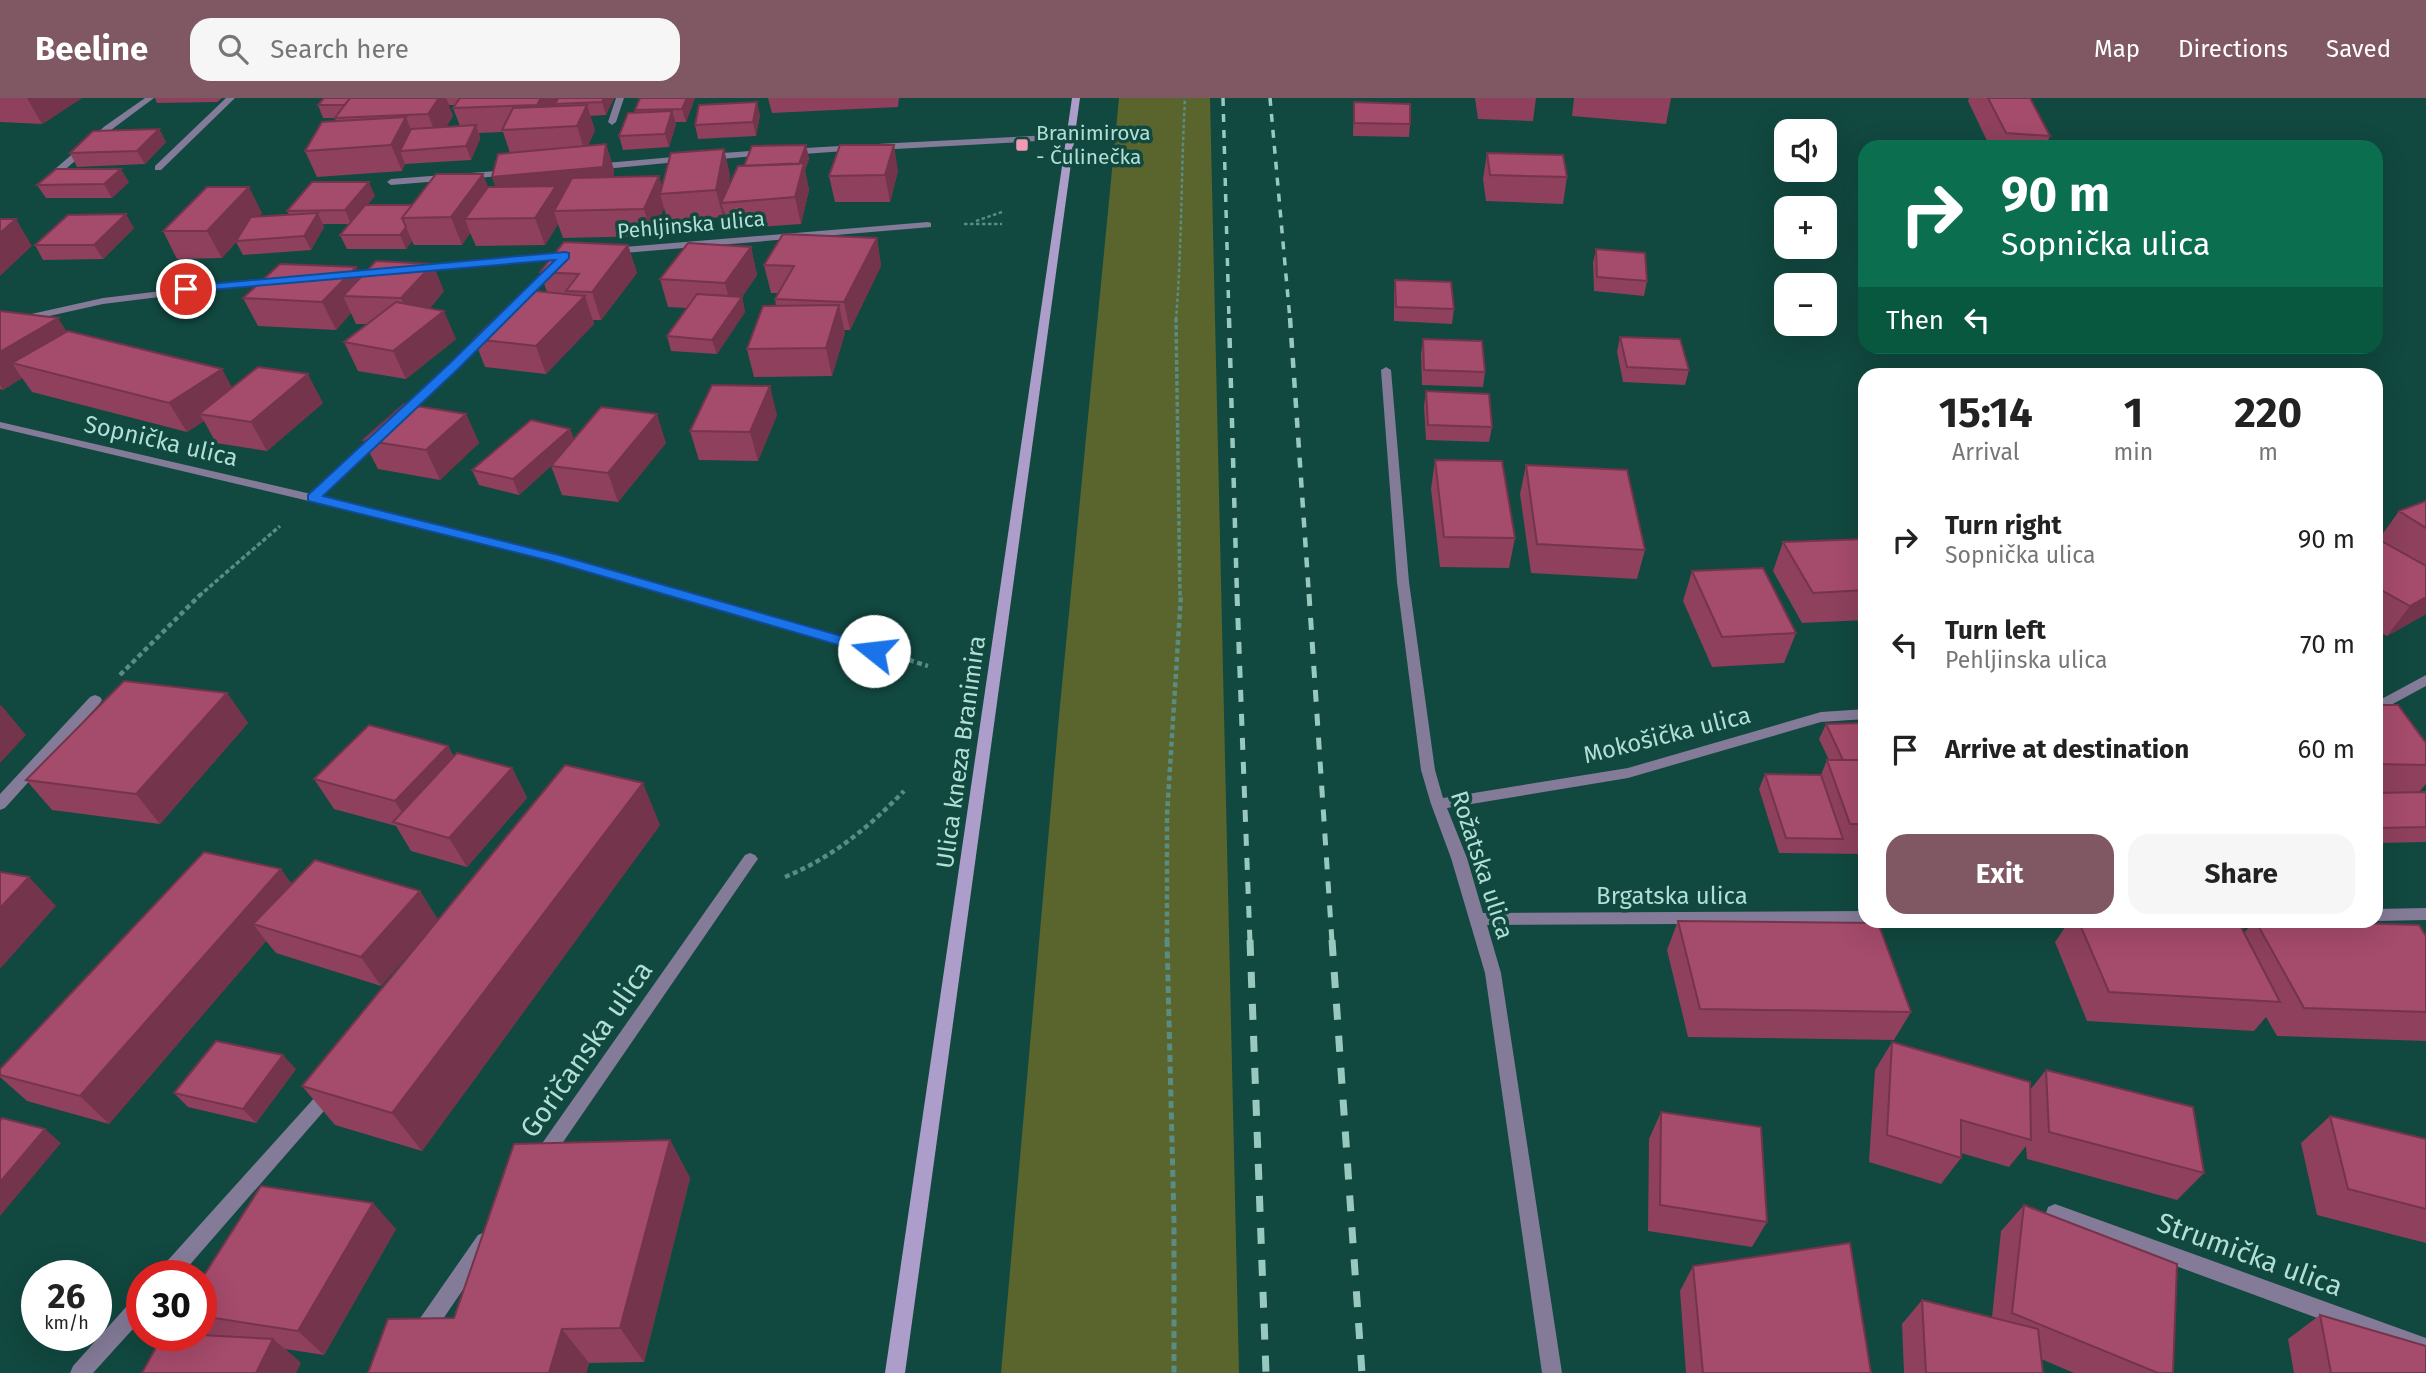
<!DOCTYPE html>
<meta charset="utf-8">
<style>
body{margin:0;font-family:"Fira Sans",sans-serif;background:#f6f6f6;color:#222;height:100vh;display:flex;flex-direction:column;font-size:26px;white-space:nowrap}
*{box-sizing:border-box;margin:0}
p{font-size:23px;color:#767676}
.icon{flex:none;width:38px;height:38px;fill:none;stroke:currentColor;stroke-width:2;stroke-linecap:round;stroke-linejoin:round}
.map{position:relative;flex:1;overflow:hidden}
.panel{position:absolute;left:1858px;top:270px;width:525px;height:560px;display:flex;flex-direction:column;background:#fff;border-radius:21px;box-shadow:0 7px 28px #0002}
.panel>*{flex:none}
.guide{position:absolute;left:1858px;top:42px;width:525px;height:214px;border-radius:21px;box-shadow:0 7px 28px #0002;background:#0b6e4f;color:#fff;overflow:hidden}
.controls{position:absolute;left:1774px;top:21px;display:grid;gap:14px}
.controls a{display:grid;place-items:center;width:63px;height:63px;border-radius:14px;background:#fff;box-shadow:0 7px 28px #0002;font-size:35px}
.speed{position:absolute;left:21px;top:1162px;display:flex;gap:14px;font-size:35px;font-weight:700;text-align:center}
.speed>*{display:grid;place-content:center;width:91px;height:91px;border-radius:50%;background:#fff;box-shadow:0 7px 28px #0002;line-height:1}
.speed small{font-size:18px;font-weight:400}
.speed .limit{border:10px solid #d22;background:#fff;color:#111}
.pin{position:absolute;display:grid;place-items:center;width:60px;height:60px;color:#fff;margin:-30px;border:4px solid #fff;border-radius:50%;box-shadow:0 2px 7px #0007}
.me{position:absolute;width:77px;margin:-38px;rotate:286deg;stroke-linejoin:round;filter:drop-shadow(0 0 5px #0008)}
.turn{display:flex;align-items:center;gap:24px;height:147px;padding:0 28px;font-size:32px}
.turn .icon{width:91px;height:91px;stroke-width:2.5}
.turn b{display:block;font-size:49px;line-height:60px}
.then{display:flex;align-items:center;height:66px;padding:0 28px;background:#0003;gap:14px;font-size:26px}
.eta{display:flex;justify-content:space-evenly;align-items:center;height:119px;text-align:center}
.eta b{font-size:42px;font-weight:700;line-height:49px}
.button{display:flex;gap:14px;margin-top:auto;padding:14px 28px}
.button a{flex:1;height:80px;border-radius:21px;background:#7f5864;color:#fff;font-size:28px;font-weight:700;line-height:80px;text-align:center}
.button a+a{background:#f6f6f6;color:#222}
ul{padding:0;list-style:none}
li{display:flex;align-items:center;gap:21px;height:105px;padding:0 28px}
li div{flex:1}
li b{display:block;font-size:26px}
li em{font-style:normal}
header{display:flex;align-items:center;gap:42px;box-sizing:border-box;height:98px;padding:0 35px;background:#7f5864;color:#fff}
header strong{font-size:33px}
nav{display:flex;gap:38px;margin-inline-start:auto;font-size:24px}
.search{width:490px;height:63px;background:#f6f6f6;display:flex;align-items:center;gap:18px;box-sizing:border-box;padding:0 24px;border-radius:21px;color:#767676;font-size:26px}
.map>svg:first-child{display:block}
</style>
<header>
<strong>Beeline</strong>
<div class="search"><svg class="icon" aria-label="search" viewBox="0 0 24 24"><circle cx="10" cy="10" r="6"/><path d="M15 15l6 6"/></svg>Search here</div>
<nav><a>Map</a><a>Directions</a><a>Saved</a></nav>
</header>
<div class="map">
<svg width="2426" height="1275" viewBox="0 0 2426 1275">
<rect width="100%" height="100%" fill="#11483f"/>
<path fill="#59652d" d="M1119,0H1210L1239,1275H1001L1059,618Z"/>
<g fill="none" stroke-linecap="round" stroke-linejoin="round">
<path stroke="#598c83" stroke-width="2.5" stroke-dasharray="3.5 2.5" stroke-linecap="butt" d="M976,123L1002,114
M964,126H1002
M1176,222C1182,148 1181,74 1185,0"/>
<path stroke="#598c83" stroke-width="3.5" stroke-dasharray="4.5 2.5" stroke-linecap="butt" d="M1176,220L1180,498
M199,498L280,428"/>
<path stroke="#598c83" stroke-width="4.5" stroke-dasharray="5 3.5" stroke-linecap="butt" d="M909,562L928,568
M120,577L201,496
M785,779C833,759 868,730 904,693
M1167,844V717L1181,496"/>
<path stroke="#598c83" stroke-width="5" stroke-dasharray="7 4.5" stroke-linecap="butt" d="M1167,842L1174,1124V1275"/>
<path fill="#847b98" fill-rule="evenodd" d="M145,0H154L111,32L61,75H55V71L105,28Z
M226,0H235L161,72H155V68Z
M616,0H624L616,24L612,27L608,24Z
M1071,36L1074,37V41L877,52L873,49L877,46Z
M856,47L859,48V52L789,57L785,54L789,51Z
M765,52L769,55L768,57L709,62L705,59L709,56Z
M685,58L689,61L688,63L594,72L590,69L594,66Z
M511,72L515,75L514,77L391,87L387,84L391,81Z
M928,124L931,125V129L612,156L607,153L612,150Z
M571,154L574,155V159L417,173L412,170L417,167Z
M551,166L559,168L521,208H513V204Z
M278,179L281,180V184L103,206L0,229V223L103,200Z
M488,232L492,233V237L402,322H394V318L484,233Z
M1386,269L1391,272L1409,484L1435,672L1443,700L1628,670L1821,614L1866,611V621L1821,624L1628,680L1447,710L1467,760L1483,815L1866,813V822H1872L1866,825L1487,827L1501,875L1562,1275H1542L1485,875L1451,760L1431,706L1421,672L1397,484L1381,272Z
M0,324L311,396L377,334H385V338L321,399L558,457L879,550L881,553L874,557L551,463L313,404L0,330Z
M2426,577V588L2376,615V604Z
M95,597L100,599L102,602L100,605L5,710L0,712V696L90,599Z
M750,755L755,757L758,761L755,765L548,1066L542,1068L536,1066L533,1060L536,1054L745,757Z
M2426,810V822L2376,823L2374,822H2376V811Z
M331,985L337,988L340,993L337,998L180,1178H158L160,1171L325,988Z
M2055,1106L2426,1240V1260L2048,1121L2046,1115L2048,1109Z
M485,1134L492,1137L494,1143L492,1149L428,1243L421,1246L414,1243L411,1236L414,1229L478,1137Z
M142,1197V1221L93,1275H70L73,1268L135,1199Z"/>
<path fill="#ac9dca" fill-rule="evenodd" d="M1072,0H1080L905,1275H885Z"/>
<path stroke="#99c8be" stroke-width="3.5" stroke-dasharray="8 8" stroke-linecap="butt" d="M1223,0L1229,222
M1270,0L1290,222"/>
<path stroke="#99c8be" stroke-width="4.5" stroke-dasharray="10 10" stroke-linecap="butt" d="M1229,220L1237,498
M1290,220L1309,498"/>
<path stroke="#99c8be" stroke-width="5" stroke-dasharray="12 12" stroke-linecap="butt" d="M1237,496L1250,844
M1309,496L1332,844"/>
<path stroke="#99c8be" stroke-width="7" stroke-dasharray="16 16" stroke-linecap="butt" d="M1250,842L1266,1275
M1332,842L1362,1275"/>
</g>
<path fill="#8e405c" d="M0,0H82L42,26L0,24Z
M155,0H222L217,4L157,5Z
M324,0H446L453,18L446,29L460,28L453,10L455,7H449L446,0H556L557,2L558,0H614L606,17L590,18L595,32L588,48L606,46L614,72L613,79L659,78L662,89L724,51L730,78L728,91L744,68L806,47L809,61L805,72L809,92L801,126L728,131L724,113L723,119L668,123L664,110L652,138L563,140L558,126L545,147L476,148L470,135L462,147H414L412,143L406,151H347L340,137L349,126H323L324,129L311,152L243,157L236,144L222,160L177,161L163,133L262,115L259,119L289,117L287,113L375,98L367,107H412L488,89H495L510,55L503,34L479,35L480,41L471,62L405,66L402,73L317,79L305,53L336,24L335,20H323L318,7Z
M695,0L686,24H675L676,26L669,49L623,52L619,38L635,15V12Z
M768,0H899L898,9L772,15Z
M1475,0H1536L1533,23L1478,21Z
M1574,0H1671L1666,26L1572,18Z
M1969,0H2030L2050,38L2045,49H1990L1968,3Z
M1354,4L1410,26L1409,39L1353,38Z
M760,17L756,38L698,41L695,27Z
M159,31L166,44L145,66L77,69L70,55Z
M1487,55L1567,79L1563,106L1486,103L1483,81Z
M898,73L890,104H835L829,78Z
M129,84L112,100H46L37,87Z
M134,130L103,161L43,162L35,147Z
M877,140L881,168L850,232H844L845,235L832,278L754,279L747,251L776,208L775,201L778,195H771L764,167Z
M628,147L637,175L601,222H593L594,226L546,276L485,269L474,241L547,194L540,174Z
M751,149L757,177L742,199L745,214L717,256L671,253L667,238L687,210L668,209L660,181Z
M1596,151L1647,183L1644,198L1594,193L1593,165Z
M361,179L444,193L430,210L456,241L406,281L358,273L344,244L368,226H356L351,215L336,232L258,228L243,200Z
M1395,182L1454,211L1452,226L1394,223V196Z
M0,213L232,289L323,305L267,353L216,345L204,323L187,334L32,294L22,280L3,292L0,291Z
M1620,239L1689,272L1685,287L1623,284L1617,254Z
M1423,241L1485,274L1483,289L1422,287L1421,256Z
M1426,293L1492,329L1489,344L1426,342L1424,308Z
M466,316L479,345L440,382L378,371L363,342Z
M777,317L758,363L699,362L690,333Z
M570,331L574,341L666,345L618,404L562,397L551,368L519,397L479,387L472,372Z
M1435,362L1515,440L1509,470L1440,469L1431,391Z
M1526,367L1645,452L1637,481L1531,475L1520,396Z
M2426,403V516L2387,538L2376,532V440L2379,441L2399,413Z
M1866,441V522L1802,525L1773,473L1783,444Z
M1692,473L1796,535L1784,565L1712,569L1683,503Z
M227,595L248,625L160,726L52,712L26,682Z
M2376,607L2426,645V686L2419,694H2426V744L2376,745Z
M1866,625V756L1779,755L1759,691L1765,676L1821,677L1827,662H1829L1819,641L1826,626Z
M448,648L454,659L512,670L527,700L467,769L411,753L396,728L334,711L314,681Z
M660,727L422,1053L335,1027L302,988L431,830L381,888L276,855L266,843L109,1026L27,1003L0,979V971L292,786L420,793L438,822Z
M2070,822H2221L2244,835L2255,822L2426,838V943L2277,938L2266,919L2254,933L2087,923L2055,844Z
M1678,823L1911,914L1894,942L1688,939L1667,852Z
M1892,944L2030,992L2046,972L2204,1075L2177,1102L2027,1061L2026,1048L2009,1069L1961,1055V1060L1941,1086L1869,1064L1875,972Z
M296,971L256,1025L188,1009L174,995Z
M1661,1014L1767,1124L1752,1149L1648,1133L1649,1041Z
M2330,1018L2426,1041V1145L2317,1117L2301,1045Z
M670,1042L690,1080L644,1264L589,1265L586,1275H368L454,1220Z
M2024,1107L2173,1275H2074L2041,1261L2043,1275H1904L1902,1226L1922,1202L1992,1219L2001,1133Z
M396,1131L324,1257L285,1251L301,1265L208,1237L201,1231V1182Z
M1693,1168L1871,1275H1686L1680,1193Z
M2320,1217L2426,1275H2294L2288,1241Z"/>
<path fill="#74344b" d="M27,0H82L42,26Z
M439,0H446L453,18L438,42L428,16Z
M541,0H556L558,6H555L557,12L544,30L537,7Z
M604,0H614L606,17L602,4Z
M687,0H695L686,24L682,11Z
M757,4L760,17L756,38L753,24Z
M587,7L595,32L585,54L577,28Z
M672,13L676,26L669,49L665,36Z
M406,19L416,45L400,53L405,66L402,73L391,47Z
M476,27L480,41L471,62L466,48Z
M159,31L166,44L145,66L137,53Z
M606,46L614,72L611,95L560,100L564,113H554L558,126L545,147L535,120L501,105L492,79Z
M806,47L809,61L805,72L809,92L801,126L795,99L798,69Z
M894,47L898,73L890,104L885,77Z
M724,51L730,78L725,104L721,105L724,113L723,119L716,92Z
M121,71L129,84L112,100L104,86Z
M483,76L493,102L465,121L470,135L462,147L451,119Z
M659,78L664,96H660L664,110L652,138L644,111Z
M369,84L375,98L351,126L345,112Z
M249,89L262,115L222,160L207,133Z
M318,115L324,129L311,152L304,138Z
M126,116L134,130L103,161L94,147Z
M16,121L32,148L0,178V135Z
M406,129L412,143L406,151L400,137Z
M877,140L881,168L850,232L844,204Z
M628,147L637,175L601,222L592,194Z
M751,149L757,177L742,199L745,214L717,256L712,242L732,213L725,185Z
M433,166L444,193L414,228L401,200Z
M356,169L369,197L343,198L351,215L336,232L322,204Z
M585,198L594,226L546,276L536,248Z
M839,207L845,235L832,278L826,250Z
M444,213L456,241L406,281L393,253Z
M58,220L76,248L12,265L22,280L3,292L0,287V254Z
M222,271L238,300L199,316L204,323L187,334L169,305Z
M308,276L323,305L267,353L251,324Z
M770,288L777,317L758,363L750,334Z
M466,316L479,345L440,382L426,352Z
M657,316L666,345L618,404L608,375Z
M570,331L576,346L519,397L513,381Z
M2426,499V516L2387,538L2410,508Z
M227,595L248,625L160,726L136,696Z
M1,607L26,637L0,665V608Z
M448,648L464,678L410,728L395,703Z
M512,670L527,700L467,769L449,740Z
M643,685L660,727L422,1053L392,1015Z
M281,771L303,801L253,826L266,843L109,1026L80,998Z
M29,779L56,808L0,871V810Z
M420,793L438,822L381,888L361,859Z
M283,957L296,971L256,1025L243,1011Z
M45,1031L61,1045L0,1118V1084Z
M670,1042L690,1080L644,1264L620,1230Z
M373,1105L396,1131L324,1257L298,1233Z
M562,1231L589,1265L586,1275H549Z
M273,1241L301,1265L296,1275H256Z"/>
<path fill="#a54b6b" stroke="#74344b" stroke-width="2" d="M324,0H350L345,7H318Z
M350,0H439L428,16L335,20Z
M460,0H541L537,7L453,10Z
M558,0H604L602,4L555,6Z
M640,0H687L682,11L635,12Z
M1988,0H2030L2050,38L2006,35Z
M757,4L753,24L695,27L699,7Z
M1354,4L1410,6V26L1354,25Z
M587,7L577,28L502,32L513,10Z
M672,13L665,36L619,38L628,15Z
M406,19L391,47L305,53L322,24Z
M476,27L466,48L400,53L411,31Z
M159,31L137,53L70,55L93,33Z
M606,46L603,69L492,79L498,56Z
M806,47L799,66L744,68L752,48Z
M840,47H894L885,77L829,78Z
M724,51L716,92L660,96L671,55Z
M1487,55L1563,57L1567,79L1490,77Z
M804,65L795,99L721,105L738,68Z
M56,71H121L104,86L37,87Z
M436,76H483L451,119L402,120Z
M659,78L644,111L554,113L572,80Z
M312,84H369L345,112L287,113Z
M556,88L535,120L465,121L488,89Z
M207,89H249L207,133H163Z
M365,107H412L402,120L406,129L400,137H340Z
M318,115L304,138L236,143L251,119Z
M126,116L94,147H35L68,117Z
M0,121H16L0,135Z
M783,136L877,140L844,204L775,201L794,168L764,167Z
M564,144L628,147L592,194L566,193L579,176L540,174Z
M688,145L751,149L725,185L660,181Z
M1596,151L1645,155L1647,183L1597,179Z
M376,163L433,166L401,200L343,198Z
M280,166L356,169L322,204L243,200Z
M1395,182L1451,184L1454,211L1396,209Z
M525,192L585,198L536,248L474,241Z
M697,196L742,199L712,242L667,238Z
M396,204L444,213L393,253L344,244Z
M839,207L826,250L747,251L763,208Z
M0,213L58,220L0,254Z
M68,233L222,271L169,305L12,265Z
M1620,239L1680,241L1689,272L1627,269Z
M1423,241L1482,243L1485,274L1424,272Z
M258,269L308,276L251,324L199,316Z
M712,287L770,288L750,334L690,333Z
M1426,293L1489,296L1492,329L1428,327Z
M404,306L466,316L426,352L363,342Z
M601,309L657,316L608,375L551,368Z
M531,322L570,331L513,381L472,372Z
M1435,362L1502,363L1515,440L1444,439Z
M1526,367L1627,372L1645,452L1537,446Z
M2426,403V430L2399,413Z
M2376,440L2426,468V499L2410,508L2376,489Z
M1866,441V492L1813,495L1783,444Z
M1763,470L1796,535L1722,539L1692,473Z
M124,583L227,595L136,696L26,682Z
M2376,607H2398L2426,645V667L2376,666Z
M1866,625V662H1843L1826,626Z
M369,627L448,648L395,703L314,681Z
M457,655L512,670L449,740L393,724Z
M1827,662H1866V726H1850Z
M565,667L643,685L392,1015L302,988Z
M1765,676L1821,677L1843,741L1786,740Z
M2426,694V729L2376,730V695Z
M204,754L281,771L80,998L0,977V971Z
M315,762L420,793L361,859L253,826Z
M0,774L29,779L0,810Z
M2078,822L2238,823L2280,904L2109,894Z
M2255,822L2419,827L2426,838V914L2304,910Z
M1678,823L1878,825L1911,914L1700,911Z
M216,943L283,957L243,1011L174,995Z
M1892,944L2030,984L2031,1042L1961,1022V1060L1887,1037Z
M2046,972L2193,1009L2204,1075L2049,1034Z
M1661,1014L1761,1029L1767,1124L1660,1107Z
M2330,1018L2426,1041V1111L2348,1091Z
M2,1020L45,1031L0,1084V1023Z
M670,1042L620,1230L562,1231L549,1275H368L388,1221L454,1220L514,1046Z
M261,1088L373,1105L298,1233L201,1218V1182Z
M2024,1107L2177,1166L2173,1275H2158L2012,1215Z
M1850,1145L1871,1275H1703L1693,1168Z
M1922,1202L2038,1231L2043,1275H1926Z
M2320,1217L2426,1248V1275H2331Z
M163,1237H201L273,1241L256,1275H142Z"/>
<path fill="#1a73e8" stroke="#114b97" stroke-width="2" d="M565,154L569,155V160L458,271L323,398L559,457L880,549L882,553L880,556H869L550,463L308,403V397L449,266L555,162L186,194L180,191L186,188Z"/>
<rect fill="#f09ab5" stroke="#11483f" stroke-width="2.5" x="1015" y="40" width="14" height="14" rx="3.5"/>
<g text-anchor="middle" stroke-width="7" stroke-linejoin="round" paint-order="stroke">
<g font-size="21" fill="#b2dfd5" stroke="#11483f" text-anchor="start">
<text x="1036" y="42">Branimirova<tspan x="1036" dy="24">- Čulinečka</tspan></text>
</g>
<g font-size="21" fill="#b2dfd5" stroke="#11483f">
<text transform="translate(691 127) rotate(-5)" y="7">Pehljinska ulica</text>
</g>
<g font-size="24" fill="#b2dfd5" stroke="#11483f">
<text transform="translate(161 343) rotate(13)" y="8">Sopnička ulica</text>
<text transform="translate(1667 637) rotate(-14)" y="8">Mokošička ulica</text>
<text transform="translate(961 654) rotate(-82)" y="8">Ulica kneza Branimira</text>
<text transform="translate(1482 767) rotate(72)" y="8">Rožatska ulica</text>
<text x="1672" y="806">Brgatska ulica</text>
</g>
<g font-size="28" fill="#b2dfd5" stroke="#11483f">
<text transform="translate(586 951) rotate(-55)" y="10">Goričanska ulica</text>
<text transform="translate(2250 1156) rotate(20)" y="10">Strumička ulica</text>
</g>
</g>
</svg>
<div class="controls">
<a><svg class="icon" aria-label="sound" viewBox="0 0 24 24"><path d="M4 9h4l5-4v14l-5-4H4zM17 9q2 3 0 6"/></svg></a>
<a>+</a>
<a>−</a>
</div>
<div class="speed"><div>26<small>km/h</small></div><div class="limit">30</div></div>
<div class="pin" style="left:186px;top:191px;background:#d93025"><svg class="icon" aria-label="arrive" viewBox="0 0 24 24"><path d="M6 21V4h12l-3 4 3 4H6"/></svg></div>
<svg class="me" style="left:874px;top:553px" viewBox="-20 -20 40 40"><circle r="19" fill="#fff"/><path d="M0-13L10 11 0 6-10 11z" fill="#1a73e8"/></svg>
<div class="guide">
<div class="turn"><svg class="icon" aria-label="right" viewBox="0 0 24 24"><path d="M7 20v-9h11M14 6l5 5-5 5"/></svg><div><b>90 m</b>Sopnička ulica</div></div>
<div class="then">Then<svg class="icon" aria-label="left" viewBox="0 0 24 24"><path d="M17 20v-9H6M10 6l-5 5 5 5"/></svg></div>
</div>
<section class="panel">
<div class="eta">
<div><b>15:14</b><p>Arrival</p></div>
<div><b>1</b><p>min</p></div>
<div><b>220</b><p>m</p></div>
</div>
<ul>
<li><svg class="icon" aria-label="right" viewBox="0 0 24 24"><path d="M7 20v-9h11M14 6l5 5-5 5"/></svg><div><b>Turn right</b><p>Sopnička ulica</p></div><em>90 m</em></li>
<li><svg class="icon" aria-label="left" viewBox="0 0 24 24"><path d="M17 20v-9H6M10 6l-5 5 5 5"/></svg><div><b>Turn left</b><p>Pehljinska ulica</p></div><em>70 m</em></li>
<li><svg class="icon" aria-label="arrive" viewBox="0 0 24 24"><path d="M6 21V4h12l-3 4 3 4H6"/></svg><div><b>Arrive at destination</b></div><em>60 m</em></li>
</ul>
<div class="button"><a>Exit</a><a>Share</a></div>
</section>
</div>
